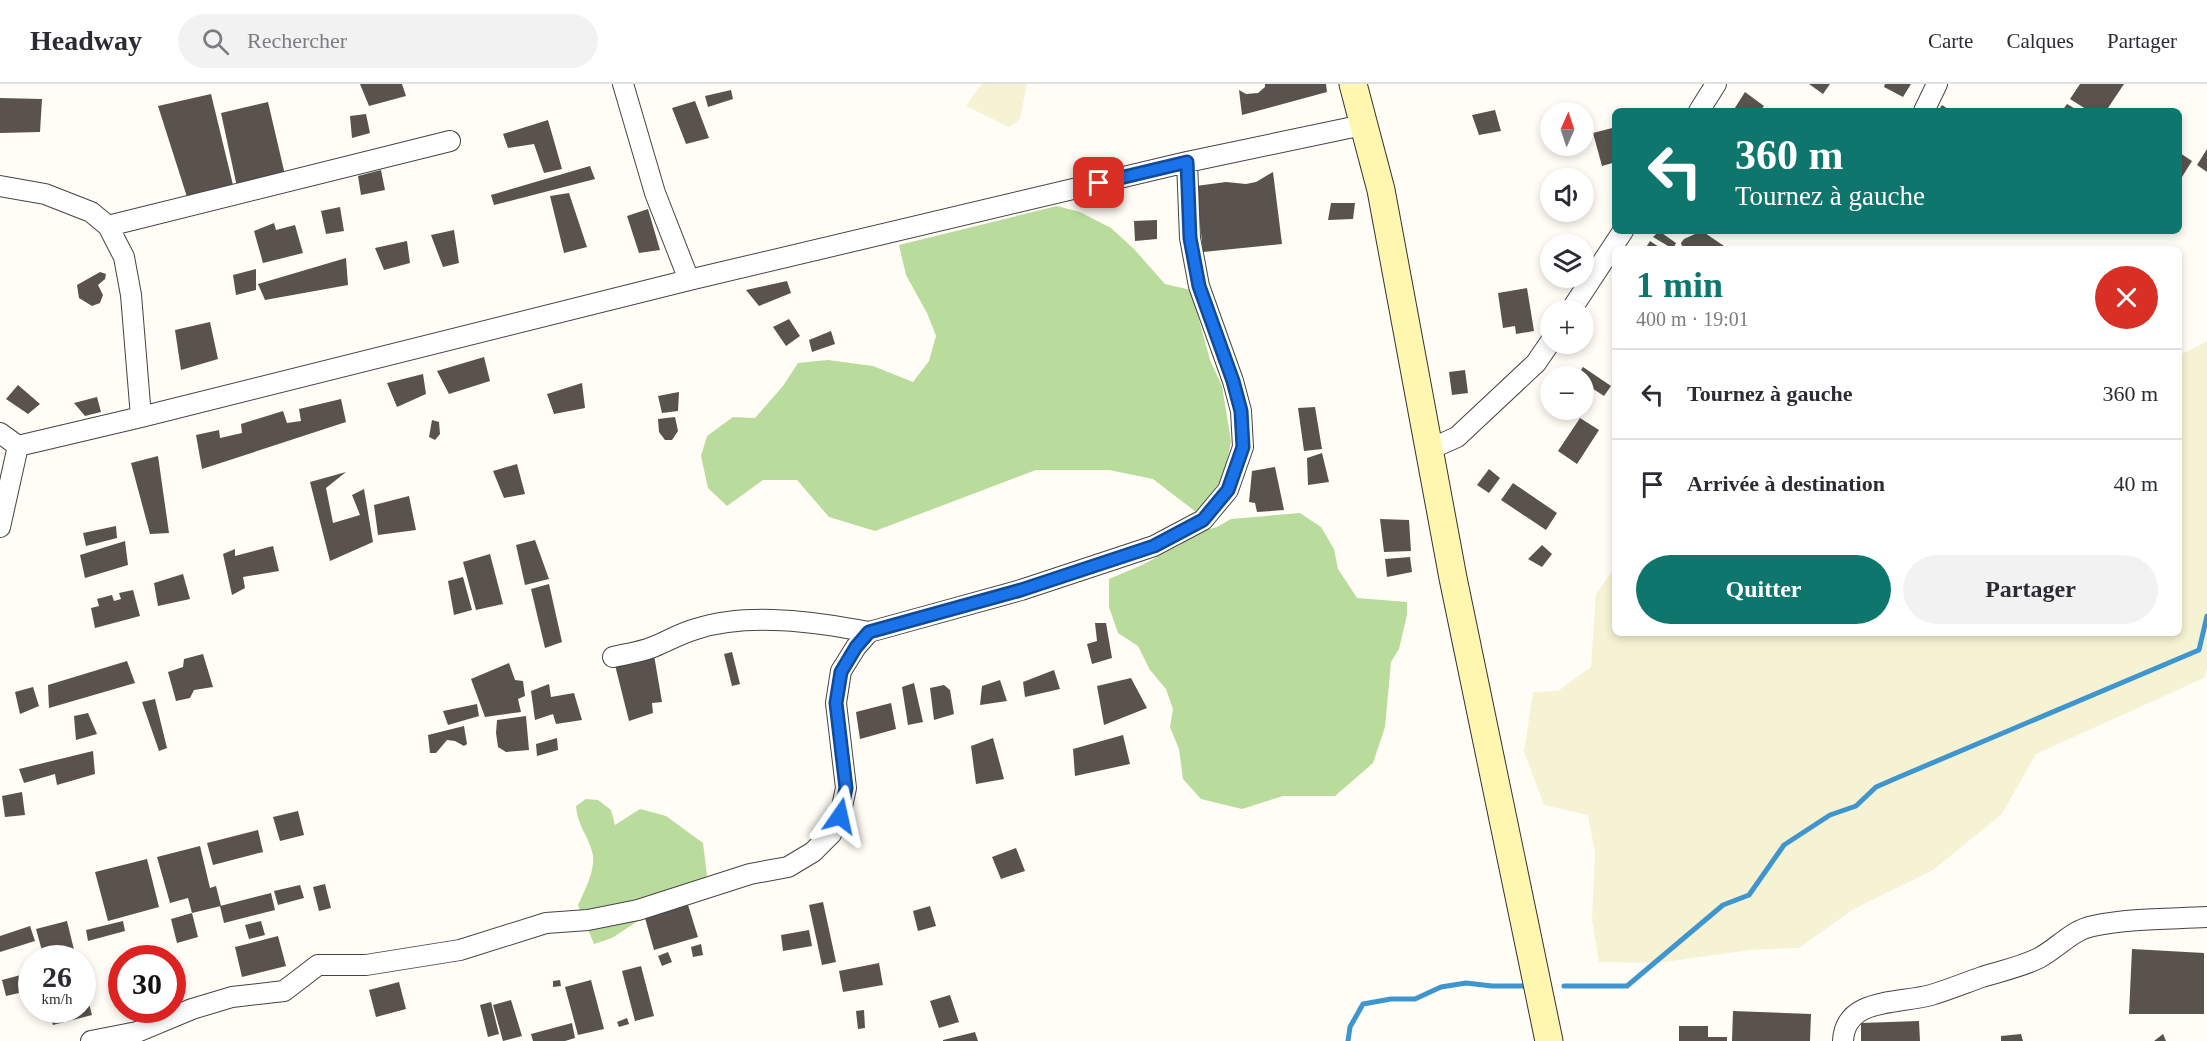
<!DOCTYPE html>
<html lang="fr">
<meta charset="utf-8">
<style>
body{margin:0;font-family:"Times New Roman",serif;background:#f2f2f3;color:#2b2b33;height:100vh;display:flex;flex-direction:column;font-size:22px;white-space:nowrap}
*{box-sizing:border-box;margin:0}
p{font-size:20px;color:#7c7c81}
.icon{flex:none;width:33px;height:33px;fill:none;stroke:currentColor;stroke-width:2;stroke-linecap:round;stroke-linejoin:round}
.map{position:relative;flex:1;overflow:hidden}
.sheet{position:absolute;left:1612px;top:162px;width:570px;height:390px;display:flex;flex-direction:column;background:#fff;border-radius:9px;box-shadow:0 3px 9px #0003}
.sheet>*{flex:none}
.hud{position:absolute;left:1612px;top:24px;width:570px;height:126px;border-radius:9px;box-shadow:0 3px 9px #0003;background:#0f766e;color:#fff;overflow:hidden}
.needle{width:39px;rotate:3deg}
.controls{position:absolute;left:1540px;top:18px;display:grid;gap:12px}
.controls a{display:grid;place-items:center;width:54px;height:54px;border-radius:50%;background:#fff;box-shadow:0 3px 9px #0003;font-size:30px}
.speed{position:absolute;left:18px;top:861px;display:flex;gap:12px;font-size:30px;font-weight:700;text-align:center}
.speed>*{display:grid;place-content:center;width:78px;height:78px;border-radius:50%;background:#fff;box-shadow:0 3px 9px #0003;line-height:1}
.speed small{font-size:15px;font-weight:400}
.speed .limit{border:9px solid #d22;background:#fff;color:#111}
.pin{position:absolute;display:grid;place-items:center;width:51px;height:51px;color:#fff;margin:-26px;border-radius:12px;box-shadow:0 3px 9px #0006}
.me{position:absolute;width:66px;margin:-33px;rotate:11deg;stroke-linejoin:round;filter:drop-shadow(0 0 4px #0008)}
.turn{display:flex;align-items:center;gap:21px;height:126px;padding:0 24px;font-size:27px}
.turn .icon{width:78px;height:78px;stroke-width:2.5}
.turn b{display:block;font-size:42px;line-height:51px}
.round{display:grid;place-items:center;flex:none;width:63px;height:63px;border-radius:32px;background:#f2f2f3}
.overview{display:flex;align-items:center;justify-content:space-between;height:102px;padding:0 24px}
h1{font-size:36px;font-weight:700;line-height:45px;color:#0f766e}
.cta{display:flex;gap:12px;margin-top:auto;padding:12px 24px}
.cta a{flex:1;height:69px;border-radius:36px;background:#0f766e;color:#fff;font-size:24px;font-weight:700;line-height:69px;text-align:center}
.cta a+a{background:#f2f2f3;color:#2b2b33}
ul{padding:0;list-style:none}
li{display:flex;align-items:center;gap:18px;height:90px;padding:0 24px;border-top:2px solid #e1e1e2}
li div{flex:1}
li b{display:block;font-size:22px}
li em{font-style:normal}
header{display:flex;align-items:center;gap:36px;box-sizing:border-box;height:84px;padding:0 30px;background:#fff;border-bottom:2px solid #e1e1e2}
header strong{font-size:28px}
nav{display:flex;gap:33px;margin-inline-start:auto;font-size:21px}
.search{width:420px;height:54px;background:#f2f2f3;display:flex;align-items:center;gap:15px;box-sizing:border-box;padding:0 21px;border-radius:33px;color:#7c7c81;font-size:22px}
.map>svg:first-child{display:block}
</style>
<header>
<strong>Headway</strong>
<div class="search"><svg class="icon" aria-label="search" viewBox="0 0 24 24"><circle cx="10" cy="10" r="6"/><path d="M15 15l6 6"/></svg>Rechercher</div>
<nav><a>Carte</a><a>Calques</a><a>Partager</a></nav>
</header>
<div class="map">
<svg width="2207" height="957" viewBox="0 0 2207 957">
<rect width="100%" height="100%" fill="#fffdf5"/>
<path fill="#f6f3d4" d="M981,0H1027L1020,35L1009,43L966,22Z
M2207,257V585L2204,594L2036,670L2002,730L1933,786L1852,826L1799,864L1750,866L1657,879L1599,878L1592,836L1595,769L1588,731L1544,721L1524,668L1533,608L1558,607L1591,583L1596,510L1615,483L1616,549H2180V271Z"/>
<path fill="#b9dc9c" d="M1057,122L1080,128L1111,144L1134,165L1165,200L1191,206L1210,276L1222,302L1231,357L1224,393L1196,428L1153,395L1109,386H1036L875,447L829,433L797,396H763L727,422L708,404L701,372L707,352L733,333L755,334L783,302L798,279L828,276L873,282L913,298L929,277L936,252L927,229L906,191L899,161Z
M1300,429L1321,443L1334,465L1338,485L1357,514L1407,518V531L1399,565L1391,578L1385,643L1373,679L1335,712H1283L1242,725L1201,715L1183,695L1179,665L1170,643L1173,625L1166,605L1150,586L1138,562L1118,549L1109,523V495L1142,481L1180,461L1199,448L1217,443L1231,435Z
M586,715L598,716L611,726L615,741L640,725L666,732L703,759L707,792L612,854L594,860L578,821C585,806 597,783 592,767C587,750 577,740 576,722Z"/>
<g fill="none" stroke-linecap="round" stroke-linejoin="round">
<path stroke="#3f96cf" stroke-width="5" d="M1564,902H1627L1723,821L1749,811L1784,761L1830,731L1856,722L1876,703L1899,693L2199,566L2207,532
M1348,957L1350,943L1363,920L1391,915H1415L1441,903L1466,899L1492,902H1530"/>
</g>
<path fill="#5a524d" d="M360,0H402L406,12L369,22Z
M1265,0H1326L1327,8L1242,31L1239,6L1246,10L1258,9L1265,3Z
M1809,0H1830L1823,10Z
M1885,0H1911L1903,13L1884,3Z
M2080,0H2124L2106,27H2089L2070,15Z
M731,6L733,15L708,23L705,12Z
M1745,8L1764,22L1760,27H1733Z
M211,10L233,101L187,113L158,22Z
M0,14L42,15L40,48L0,49Z
M695,17L709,54L686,60L672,24Z
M268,18L285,91L237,103L221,29Z
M2067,20L2079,27H2062Z
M1942,21L1951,27H1938Z
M1495,26L1501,47L1479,51L1472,31Z
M366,30L370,49L352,54L350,32Z
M548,36L562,85L544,89L534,60L508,64L503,50Z
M1616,43V78L1602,82L1593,49Z
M2207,65V88L2197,81Z
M2180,69L2192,77L2182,93L2180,92Z
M590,82L595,95L494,121L491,111Z
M381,86L385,106L361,111L358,92Z
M1273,88L1282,160L1203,168L1196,102L1226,98L1246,100L1256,98Z
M569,109L587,163L564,169L550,112Z
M1331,119H1355L1353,135L1328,136Z
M340,123L344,147L326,150L321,127Z
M648,125L660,166L639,169L627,132Z
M1157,136V155L1135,157L1134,137Z
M274,139L276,146L295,141L303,169L263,179L254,147Z
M454,146L459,179L443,183L431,151Z
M1659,147L1676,159L1673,165L1653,153Z
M1705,149L1724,162L1719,165H1683L1681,159L1684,155L1695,150Z
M407,157L410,179L384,186L375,164Z
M1650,157L1662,165H1645Z
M346,174L348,201L265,216L258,200Z
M256,185V206L236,211L233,191Z
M100,188L106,190L105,195L98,201L103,211L100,219L92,222L79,214L77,201Z
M787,197L791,209L759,222L746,206Z
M1527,204L1534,247L1516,250L1515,242L1503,244L1498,209Z
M789,235L800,252L786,262L773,243Z
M210,238L218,275L181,286L175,246Z
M831,247L835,260L812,268L809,256Z
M484,273L490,297L449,310L437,287Z
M1583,283L1611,302L1604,312L1584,299V292H1577Z
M1465,286L1468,309L1452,311L1449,288Z
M423,290L426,310L397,323L387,299Z
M582,299L585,324L554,330L547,310Z
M18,301L40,320L28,330L6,315Z
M679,308L678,327L662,329L658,312Z
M97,313L101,328L85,332L74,319Z
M341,315L346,338L202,385L196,351L219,346L220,354L242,349L241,340L283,327L287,339L301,337L299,325Z
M1315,323L1322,365L1304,367L1298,324Z
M675,333L678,347L672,356H665L659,348L658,335Z
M1580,334L1599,346L1577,380L1558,367Z
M432,336L439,338L440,350L435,356L429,353Z
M1322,369L1329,398L1308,401L1307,374Z
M158,372L169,449L150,450L131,379Z
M517,380L525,410L504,414L493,387Z
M1275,383L1284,426L1257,428L1255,419L1249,418L1252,387Z
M1489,385L1500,394L1489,409L1477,401Z
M346,388L326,404L333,439L360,431L352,411L364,405L373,458L330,477L310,398Z
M1513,399L1557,429L1546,446L1501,416Z
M409,412L416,446L378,451L374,421Z
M1380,435L1409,436L1411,467L1384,468Z
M116,442L117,454L86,462L83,449Z
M535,456L549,495L525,501L516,461Z
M125,457L128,481L85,494L80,471Z
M1542,461L1552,470L1542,483L1528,475Z
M273,462L279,487L243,493L245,504L232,511L223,470L235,465V472Z
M490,470L503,520L476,526L463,478Z
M1410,473L1412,488L1387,493L1385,475Z
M183,490L190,515L158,522L154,499Z
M463,493L472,526L454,531L448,497Z
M549,500L562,558L545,564L531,505Z
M133,506L140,532L95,544L91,524L99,522L97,515L112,511L114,517L121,515L119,509Z
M1095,539H1106L1112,574L1092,580L1087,560L1097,557Z
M732,568L740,600L732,602L724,570Z
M203,570L213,603L194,606L190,614L176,617L168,588L183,583L184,575Z
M654,571L662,618L652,619L653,629L629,637L615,581Z
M127,577L135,599L49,624L48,601Z
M509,579L515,596L523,597L525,612L518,615L521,628L485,633L471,595Z
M1054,586L1060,605L1025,613L1023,598Z
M1131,594L1147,624L1104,641L1097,602Z
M1000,596L1007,617L980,621L982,602Z
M914,599L923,638L908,641L902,603Z
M549,600L551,613L574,609L582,636L556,640L553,630L535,636L531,607Z
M944,601L950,606L954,630L934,636L930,604Z
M33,603L39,622L20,630L15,608Z
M155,615L167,664L159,667L142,618Z
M891,619L896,645L860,655L856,628Z
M477,620L479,632L448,641L443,627Z
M88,629L97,650L76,656L74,632Z
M526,632L529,666L506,668L498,663L496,649L497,636Z
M464,642L467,660L464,662L455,657L447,656L436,669H430L428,651Z
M1123,651L1130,680L1075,692L1073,665Z
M557,654L558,666L537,672L536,660Z
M993,654L1004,695L976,700L971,662Z
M93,667L95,690L57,701L55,690L24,699L19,685Z
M22,708L25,731L5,733L2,712Z
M298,727L304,751L280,757L273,733Z
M258,746L263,768L213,781L207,759Z
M200,762L210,804L216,802L221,822L192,829L188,814L170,819L157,773Z
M1016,764L1025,787L1001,795L992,773Z
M147,775L159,823L108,837L95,788Z
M325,800L331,824L319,827L313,803Z
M300,801L304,814L278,821L274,807Z
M271,809L275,826L224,839L220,822Z
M823,818L836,878L822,881L809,821Z
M688,821L698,853L654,866L645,834Z
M930,822L936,842L918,847L913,827Z
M192,829L198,853L177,859L171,835Z
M67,837L76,874H44L36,845Z
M123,837L125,847L88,857L86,846Z
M261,837L265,851L249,855L245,841Z
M30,842L35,857L0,868V852Z
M809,846L812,862L783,867L781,851Z
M278,852L286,882L242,893L235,863Z
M701,860L703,871L693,873L691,863Z
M2132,865L2204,869V930H2129Z
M668,868L672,878L662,882L658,872Z
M879,879L883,901L843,908L839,887Z
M641,882L654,932L635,937L622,887Z
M32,888V906L6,912L2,896Z
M560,896L561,902L553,903V897Z
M591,896L604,945L578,951L565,903Z
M83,897L92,931L53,941L49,926H82Z
M399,898L406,925L376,933L369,906Z
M950,911L959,938L939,944L930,917Z
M511,916L522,952L503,957L493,921Z
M491,918L499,950L488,953L480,921Z
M864,926L865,944L858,945L856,927Z
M1733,927L1811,930L1810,957H1732Z
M627,934L629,940L619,943L617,938Z
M1919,937L1920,957H1861V939Z
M572,939L575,954L565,957H533L531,950Z
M1679,942H1708V953H1727V957H1679Z
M975,948L978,957H943V956Z
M2021,950L2023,957H2001V952Z
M2163,950L2166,957H2154Z"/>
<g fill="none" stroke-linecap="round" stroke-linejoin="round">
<defs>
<path id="minor" d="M623,0L655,109L689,196
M1699,27L1716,0
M1924,27L1937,0
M0,102L45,110L91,128L108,142L124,173L131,211L141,333
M108,142L450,57
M1571,226L1623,147
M0,349L18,362L141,333L689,196L1187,78L1363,41
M1428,366L1457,353L1536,279L1551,257
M0,443L18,362
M613,573C626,570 641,568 653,563C668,557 681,549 696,545C748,528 817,538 869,548
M91,957L137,948L192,925L232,913L284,907L318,881H366L460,866L546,839L588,836L638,826L750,790L788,783L813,768L831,750L840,732L846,704L836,619L841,587L856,563L869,548L1021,506L1154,462L1203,436L1228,406L1243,363L1241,327L1233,297L1199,202L1190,154L1187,78
M1843,957C1845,913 1899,920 1931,911C1948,906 1965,899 1982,893C2001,887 2021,883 2039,874C2058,864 2072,846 2093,842C2130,834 2170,835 2207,833"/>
<path id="secondary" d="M1353,0L1381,106L1453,494L1549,957"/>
</defs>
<use href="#minor" stroke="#444" stroke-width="22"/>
<use href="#secondary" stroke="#333" stroke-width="29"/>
<use href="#minor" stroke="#fff" stroke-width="20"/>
<use href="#secondary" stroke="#fff6b0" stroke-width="27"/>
</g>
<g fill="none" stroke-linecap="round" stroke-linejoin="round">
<defs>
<path id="route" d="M840,732L846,704L836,619L841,588L856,563L869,548L1021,506L1154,462L1203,436L1228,406L1243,363L1241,327L1233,297L1199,202L1190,154L1187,78L1099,99"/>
</defs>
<use href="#route" stroke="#114b97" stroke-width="15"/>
<use href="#route" stroke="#1a73e8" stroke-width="10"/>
</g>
</svg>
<div class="controls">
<a><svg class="needle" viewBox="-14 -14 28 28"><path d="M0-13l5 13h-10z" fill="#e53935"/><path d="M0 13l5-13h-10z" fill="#7c7c81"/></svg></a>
<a><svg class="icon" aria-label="sound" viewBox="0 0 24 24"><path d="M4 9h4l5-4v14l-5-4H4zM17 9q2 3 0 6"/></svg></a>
<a><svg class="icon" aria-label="layers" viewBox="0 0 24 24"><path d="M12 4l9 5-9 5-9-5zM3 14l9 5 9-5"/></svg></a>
<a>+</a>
<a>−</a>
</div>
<div class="speed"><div>26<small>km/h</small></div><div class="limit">30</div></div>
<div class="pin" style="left:1099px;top:99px;background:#d93025"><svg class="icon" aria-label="arrive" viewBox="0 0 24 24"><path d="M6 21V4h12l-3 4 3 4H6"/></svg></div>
<svg class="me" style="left:840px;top:732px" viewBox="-20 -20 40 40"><path d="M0-17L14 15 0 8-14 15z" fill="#1a73e8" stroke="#fff" stroke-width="4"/></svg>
<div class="hud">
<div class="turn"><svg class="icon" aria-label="left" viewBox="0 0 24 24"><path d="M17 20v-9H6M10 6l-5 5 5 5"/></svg><div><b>360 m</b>Tournez à gauche</div></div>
</div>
<section class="sheet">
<div class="overview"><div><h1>1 min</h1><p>400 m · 19:01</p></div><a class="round" style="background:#d93025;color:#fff"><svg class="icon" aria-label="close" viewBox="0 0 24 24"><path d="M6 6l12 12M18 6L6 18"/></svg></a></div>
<ul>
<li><svg class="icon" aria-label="left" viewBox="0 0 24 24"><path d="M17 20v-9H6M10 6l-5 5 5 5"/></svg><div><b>Tournez à gauche</b></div><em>360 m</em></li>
<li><svg class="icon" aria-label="arrive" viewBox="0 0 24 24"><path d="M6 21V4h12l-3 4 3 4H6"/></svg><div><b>Arrivée à destination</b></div><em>40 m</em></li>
</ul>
<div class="cta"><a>Quitter</a><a>Partager</a></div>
</section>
</div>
